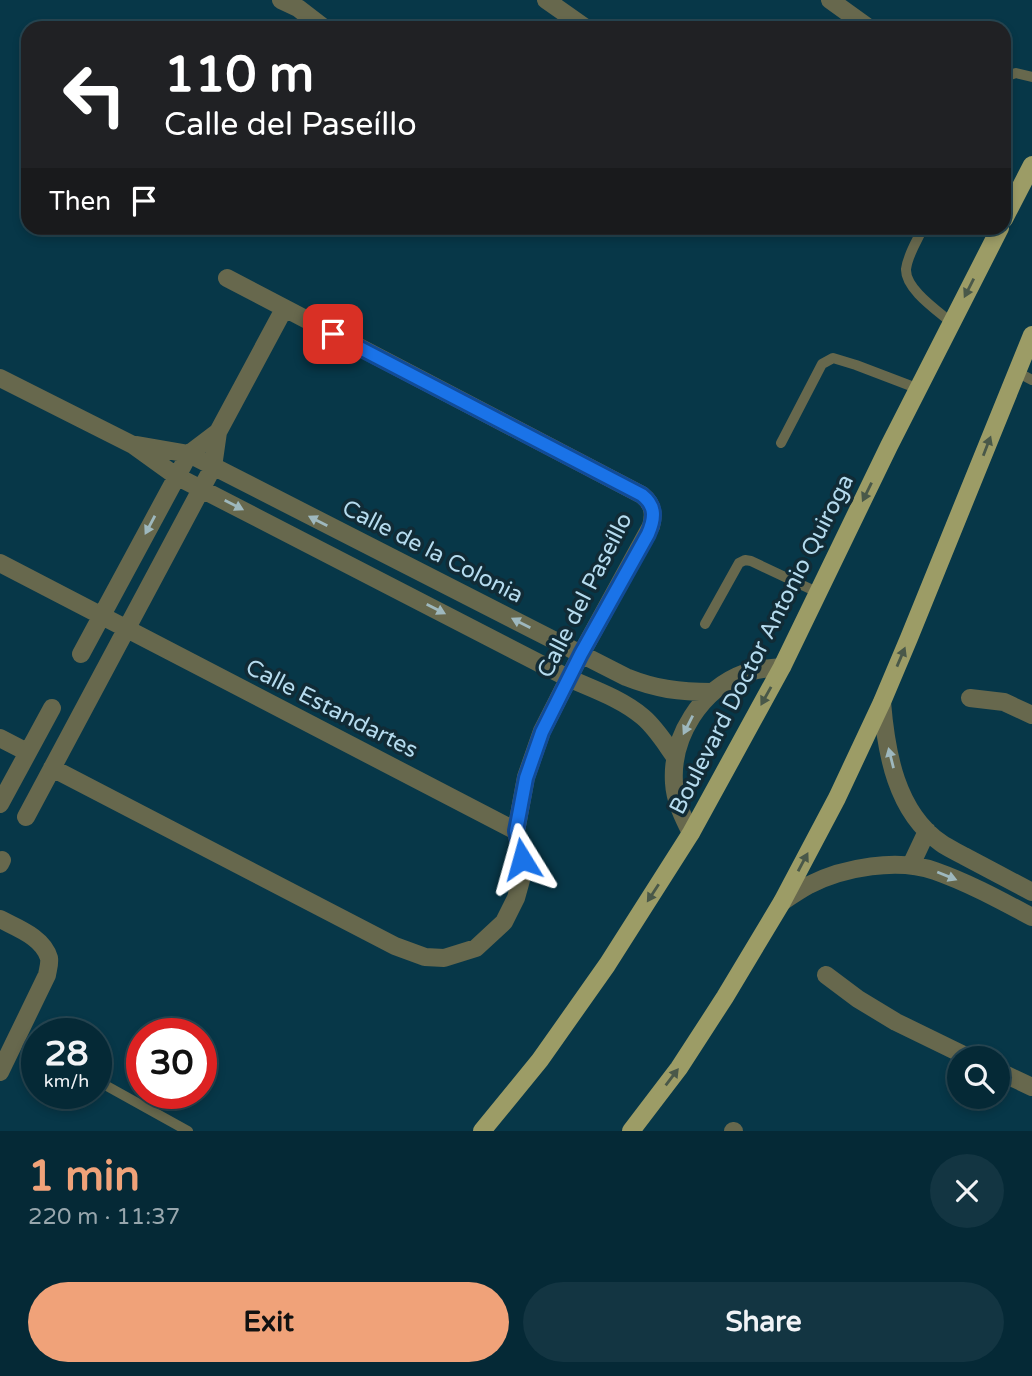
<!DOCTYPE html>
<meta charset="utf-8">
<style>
body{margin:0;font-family:"Varela Round",sans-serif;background:#133542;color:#f1f3f6;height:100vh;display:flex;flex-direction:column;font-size:26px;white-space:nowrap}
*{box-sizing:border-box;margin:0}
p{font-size:23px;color:#97a6ad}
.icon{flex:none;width:38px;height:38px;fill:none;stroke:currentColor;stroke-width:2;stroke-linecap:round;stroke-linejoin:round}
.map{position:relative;height:1131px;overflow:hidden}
.side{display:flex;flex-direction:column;background:#052936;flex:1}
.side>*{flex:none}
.banner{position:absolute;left:21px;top:21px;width:990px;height:214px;border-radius:21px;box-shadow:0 4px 10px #0003,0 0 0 2px #264551;background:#202124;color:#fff;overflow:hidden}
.fabs{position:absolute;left:947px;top:1046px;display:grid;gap:14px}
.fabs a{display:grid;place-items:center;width:63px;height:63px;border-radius:50%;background:#052936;box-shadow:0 4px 10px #0003,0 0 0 2px #264551;font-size:35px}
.speed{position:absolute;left:21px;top:1018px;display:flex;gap:14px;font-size:35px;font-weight:700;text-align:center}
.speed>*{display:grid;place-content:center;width:91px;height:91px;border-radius:50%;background:#052936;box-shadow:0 4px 10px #0003,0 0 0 2px #264551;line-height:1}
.speed small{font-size:18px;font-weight:400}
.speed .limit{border:10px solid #d22;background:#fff;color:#111}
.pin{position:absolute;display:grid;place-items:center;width:60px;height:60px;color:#fff;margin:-30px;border-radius:14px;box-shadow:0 4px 10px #0006}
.me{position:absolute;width:77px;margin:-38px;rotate:352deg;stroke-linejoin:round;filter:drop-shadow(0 0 5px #0008)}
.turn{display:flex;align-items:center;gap:24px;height:147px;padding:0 28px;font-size:32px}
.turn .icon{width:91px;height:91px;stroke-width:2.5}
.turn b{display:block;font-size:49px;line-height:60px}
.then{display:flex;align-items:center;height:66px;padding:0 28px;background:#0003;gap:14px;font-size:26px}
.round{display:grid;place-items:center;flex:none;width:74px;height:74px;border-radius:37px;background:#133542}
.head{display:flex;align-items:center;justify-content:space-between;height:119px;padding:0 28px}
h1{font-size:42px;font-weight:700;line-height:52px;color:#f0a279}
.action{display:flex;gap:14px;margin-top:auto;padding:14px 28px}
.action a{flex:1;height:80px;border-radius:42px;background:#f0a279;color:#111;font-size:28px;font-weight:700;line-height:80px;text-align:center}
.action a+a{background:#133542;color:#f1f3f6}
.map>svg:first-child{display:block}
</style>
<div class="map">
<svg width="1032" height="1131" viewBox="0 0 1032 1131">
<rect width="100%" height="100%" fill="#073748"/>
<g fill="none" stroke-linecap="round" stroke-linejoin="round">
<path stroke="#67684d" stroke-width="10" d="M1004,77L1016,73L1032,77
M923,228C917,241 908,254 906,269C905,289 938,311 952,323
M1017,372L1032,380
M781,443L822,364L833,358L856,365L919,389
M705,624L739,563L745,560L751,561L819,593
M96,1080L188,1131"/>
<path stroke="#67684d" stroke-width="18" d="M281,0L298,8L324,28
M546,0L586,28
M830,0L869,28
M0,378L133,445L176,476L568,678C593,689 622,699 643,717C656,728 665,743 675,757
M137,445L189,454L626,677C656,689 679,692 712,692
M0,563L516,831
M81,654L189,454L218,432
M970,698L1004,702L1032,715
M882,702C886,752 896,812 941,843C948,848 957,852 964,856C987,868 1009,880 1032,892
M0,738L27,752
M52,768L395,946L425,957L444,958L476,948L504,922L516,898L521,880L522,859L516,831L526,777L542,731L581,654L651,526C655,512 652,503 642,495L227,278
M0,804L52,708
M26,817L213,467L218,432L284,309
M691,833C683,817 675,801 674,783C671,737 701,689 745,673C757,669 769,668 782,667
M0,864L2,860
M911,865L927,831
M782,902C791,896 800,890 809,885C844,867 898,858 935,871C969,883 1000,900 1032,917
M0,919C17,928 43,937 49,958C50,963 48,969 47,975L0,1072
M826,975L858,999L896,1022L972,1059
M998,1071L1032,1087
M733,1131H734"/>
<path stroke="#9c9c66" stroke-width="18" d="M1004,219L1032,165
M482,1131L540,1060L607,965L691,833L782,667L889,446L1000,228
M631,1131L679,1068L725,997L782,902L837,798L882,702L909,638L1032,335"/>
</g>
<defs><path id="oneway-solid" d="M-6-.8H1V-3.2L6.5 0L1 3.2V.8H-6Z" transform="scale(1.75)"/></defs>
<g fill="#495849">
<use href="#oneway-solid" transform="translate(969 288) rotate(117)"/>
<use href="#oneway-solid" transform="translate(987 446) rotate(-69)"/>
<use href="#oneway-solid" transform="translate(867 492) rotate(116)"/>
<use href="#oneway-solid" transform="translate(901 657) rotate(-67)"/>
<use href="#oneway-solid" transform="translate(766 696) rotate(119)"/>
<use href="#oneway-solid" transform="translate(803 862) rotate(-62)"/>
<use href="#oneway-solid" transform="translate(653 893) rotate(123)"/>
<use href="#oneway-solid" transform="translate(672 1077) rotate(-53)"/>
</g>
<g fill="#9eb8be">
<use href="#oneway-solid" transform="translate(234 505) rotate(27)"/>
<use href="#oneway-solid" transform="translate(318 521) rotate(-153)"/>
<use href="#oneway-solid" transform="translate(150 525) rotate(118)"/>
<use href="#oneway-solid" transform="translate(436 609) rotate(27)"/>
<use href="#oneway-solid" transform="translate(521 623) rotate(-153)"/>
<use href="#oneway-solid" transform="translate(688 725) rotate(117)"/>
<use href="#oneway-solid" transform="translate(891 758) rotate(-104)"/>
<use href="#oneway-solid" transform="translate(947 876) rotate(22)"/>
</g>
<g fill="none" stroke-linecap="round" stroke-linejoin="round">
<defs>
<path id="route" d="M333,334L642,495C656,506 655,518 648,534L581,654L542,732L526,778L516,831L522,859"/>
</defs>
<use href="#route" stroke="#114b97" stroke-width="18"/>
<use href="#route" stroke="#1a73e8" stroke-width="12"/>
</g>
<g text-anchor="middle" stroke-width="7" stroke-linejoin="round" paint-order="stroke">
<g font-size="23" fill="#b5dbee" stroke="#112b36">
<text transform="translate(433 551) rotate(27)" y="8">Calle de la Colonia</text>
<text transform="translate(584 595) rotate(-63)" y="8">Calle del Paseíllo</text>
<text transform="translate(761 644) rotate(-63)" y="8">Boulevard Doctor Antonio Quiroga</text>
<text transform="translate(332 708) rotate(27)" y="8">Calle Estandartes</text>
</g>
</g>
</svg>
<div class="fabs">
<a><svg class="icon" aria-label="search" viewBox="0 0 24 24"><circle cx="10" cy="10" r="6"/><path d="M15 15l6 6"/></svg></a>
</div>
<div class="speed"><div>28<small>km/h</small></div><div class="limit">30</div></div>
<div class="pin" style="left:333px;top:334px;background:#d93025"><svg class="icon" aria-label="arrive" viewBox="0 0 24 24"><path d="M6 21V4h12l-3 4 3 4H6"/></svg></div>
<svg class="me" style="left:522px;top:859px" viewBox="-20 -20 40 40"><path d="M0-17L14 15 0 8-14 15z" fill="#1a73e8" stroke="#fff" stroke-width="4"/></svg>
<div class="banner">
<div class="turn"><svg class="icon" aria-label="left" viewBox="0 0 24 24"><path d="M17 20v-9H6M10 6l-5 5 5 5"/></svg><div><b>110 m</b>Calle del Paseíllo</div></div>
<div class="then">Then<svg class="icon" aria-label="arrive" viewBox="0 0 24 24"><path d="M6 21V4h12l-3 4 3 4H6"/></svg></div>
</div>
</div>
<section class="side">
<div class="head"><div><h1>1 min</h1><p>220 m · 11:37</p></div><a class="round"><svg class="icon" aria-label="close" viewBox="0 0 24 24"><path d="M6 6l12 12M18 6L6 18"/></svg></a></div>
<div class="action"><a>Exit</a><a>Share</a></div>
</section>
